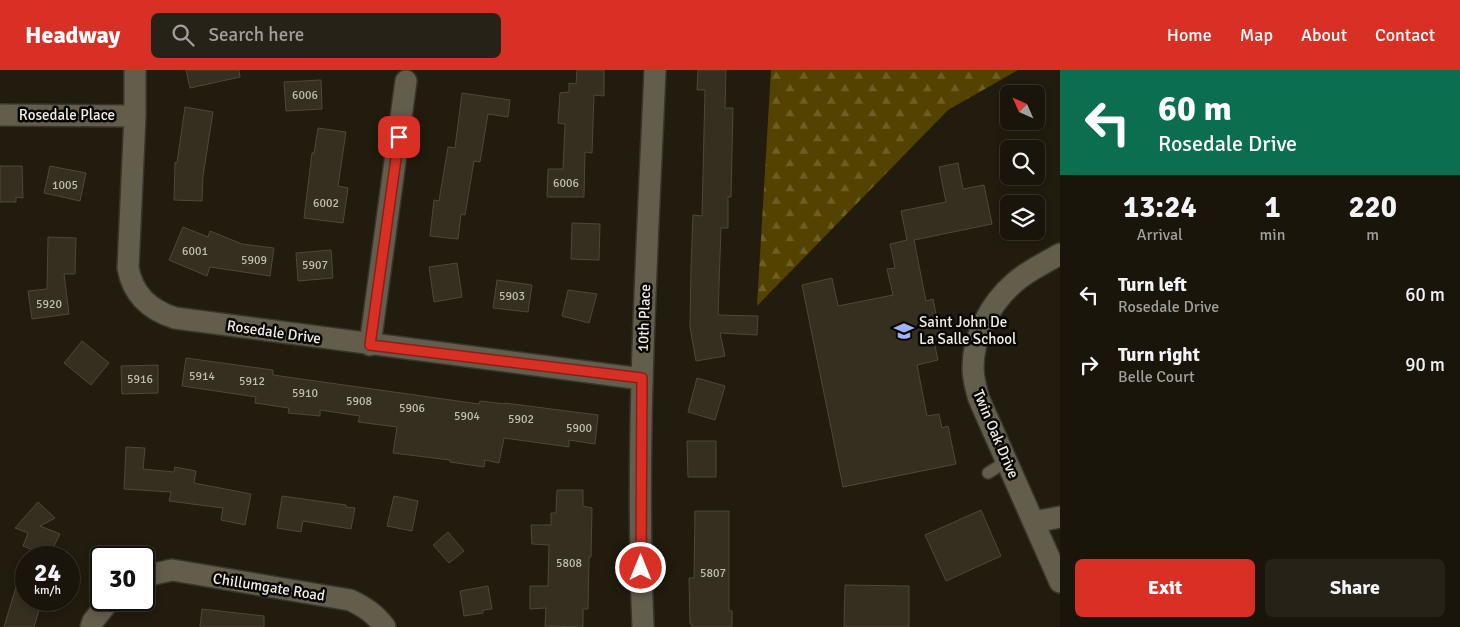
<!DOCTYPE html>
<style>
body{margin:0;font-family:Signika,sans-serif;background:#262218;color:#f1f3f6;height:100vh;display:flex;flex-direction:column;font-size:19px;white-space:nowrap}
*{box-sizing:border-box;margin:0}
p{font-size:16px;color:#9f9f9c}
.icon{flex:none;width:28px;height:28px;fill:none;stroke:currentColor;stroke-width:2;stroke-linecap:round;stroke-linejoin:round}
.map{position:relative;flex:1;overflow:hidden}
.panel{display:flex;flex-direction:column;background:#19150a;width:400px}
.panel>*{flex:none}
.banner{background:#0b6e4f;color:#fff;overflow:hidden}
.needle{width:32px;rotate:315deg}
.buttons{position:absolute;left:1000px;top:15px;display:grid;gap:10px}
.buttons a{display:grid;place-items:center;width:45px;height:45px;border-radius:8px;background:#19150a;box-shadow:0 2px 8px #0003,0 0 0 1px #37342b;font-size:25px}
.speed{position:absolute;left:15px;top:476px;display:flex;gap:10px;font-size:25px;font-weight:700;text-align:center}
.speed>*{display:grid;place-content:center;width:65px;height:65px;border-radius:50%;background:#19150a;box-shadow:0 2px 8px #0003,0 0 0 1px #37342b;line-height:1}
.speed small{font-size:12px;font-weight:400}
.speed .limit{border:2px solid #111;border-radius:8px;background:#fff;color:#111}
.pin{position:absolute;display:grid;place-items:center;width:42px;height:42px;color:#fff;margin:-21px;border-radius:10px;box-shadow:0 2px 8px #0006}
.me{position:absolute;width:55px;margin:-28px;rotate:0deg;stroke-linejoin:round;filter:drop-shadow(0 0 4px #0008)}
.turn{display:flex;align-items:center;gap:18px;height:105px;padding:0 15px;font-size:22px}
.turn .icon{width:65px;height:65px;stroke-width:2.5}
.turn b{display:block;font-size:35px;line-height:42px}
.eta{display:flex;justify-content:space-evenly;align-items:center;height:85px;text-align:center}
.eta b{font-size:30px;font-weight:700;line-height:35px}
.button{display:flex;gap:10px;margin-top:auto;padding:10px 15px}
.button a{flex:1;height:58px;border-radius:8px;background:#d93025;color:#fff;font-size:20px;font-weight:700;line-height:58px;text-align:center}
.button a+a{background:#262218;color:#f1f3f6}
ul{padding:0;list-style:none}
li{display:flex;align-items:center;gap:15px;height:70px;padding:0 15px}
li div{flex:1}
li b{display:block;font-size:19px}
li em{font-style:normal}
header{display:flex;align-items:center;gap:30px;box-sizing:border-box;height:70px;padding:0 25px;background:#d93025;color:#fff}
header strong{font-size:24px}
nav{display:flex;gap:28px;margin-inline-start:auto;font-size:18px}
.search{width:350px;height:45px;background:#262218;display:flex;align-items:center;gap:12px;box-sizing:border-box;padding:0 18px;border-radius:8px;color:#9f9f9c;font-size:19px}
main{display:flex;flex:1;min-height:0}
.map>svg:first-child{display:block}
</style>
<header>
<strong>Headway</strong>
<div class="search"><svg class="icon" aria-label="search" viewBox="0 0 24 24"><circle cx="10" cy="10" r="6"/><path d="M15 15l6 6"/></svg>Search here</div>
<nav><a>Home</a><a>Map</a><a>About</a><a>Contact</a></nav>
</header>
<main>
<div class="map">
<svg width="1060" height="557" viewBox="0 0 1060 557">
<defs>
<pattern id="forest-firs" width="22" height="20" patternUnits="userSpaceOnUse" patternTransform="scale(1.25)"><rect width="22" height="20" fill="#544300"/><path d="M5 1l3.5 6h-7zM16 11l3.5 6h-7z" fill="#6d5e25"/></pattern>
</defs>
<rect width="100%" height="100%" fill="#211c0d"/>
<path fill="url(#forest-firs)" d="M771,0H1018L948,40L757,236Z"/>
<path fill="#342f1f" stroke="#4d4838" d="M186,0H239L240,7L190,18Z
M577,0H604V26L594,25L592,83L585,82L584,127H547L548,99H563L565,54L558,53L560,23L569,22V13L576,14Z
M698,0H726L725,38H733L731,127H728V158H721L718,245L758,246L757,265L720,263L725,286L696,291L690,257L691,198L693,145L702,146L705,20H697Z
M321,10L322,39L286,41L284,12Z
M462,23L510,30L508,47L488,44L480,92L474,91L465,145L461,144L458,169L430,166L434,130L439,131L448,77L455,78Z
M185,37L213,42L203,106L202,131L174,130L175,92L177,93Z
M318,58L346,62L338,116L348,118L343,153L304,148L312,83H314Z
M958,93L963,119L984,115L992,154L914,170L926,231L933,229L941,270L934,271L938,290L917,295L927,346L939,344L942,358L948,356L956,394L843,417L802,215L832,208L838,236L893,225L887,199L895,198L890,174L907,170L901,141L946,132L939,97Z
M0,96H22L23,128L16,127V132H0Z
M50,96L86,103L80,131L44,123Z
M572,153L600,154L599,190L571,189Z
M183,157L208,167L210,161L242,174L274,178L270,206L210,197L207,206L169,190Z
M48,167L76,168L75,204H64L69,244L32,249L28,221L47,219Z
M331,180L333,208L298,211L296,183Z
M457,193L462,227L434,232L429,197Z
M497,210L532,215L528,242L493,238Z
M568,220L597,224L589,253L562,246Z
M82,271L109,293L91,315L64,293Z
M186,288L273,300V305L479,334L480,331L505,334V333L598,345L595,374L569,370V377L504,368L499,393L485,390L484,397L450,392V390L393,383L397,357L358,352L360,346L320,340V346L288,343L289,338L255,333L256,327L182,316Z
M158,295V323L122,324L121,296Z
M697,308L725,316L715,350L688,342Z
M687,371H716V407H688Z
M126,377L145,378L143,399L174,402L175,397L196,401L194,413L251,424L245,455L221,450L223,438L169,431L171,422L124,419Z
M557,420H583V436L592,438L591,487H589L588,539H583V557L545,556L546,538L530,539V516H548L549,475L532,474L531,455H551V443H556Z
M282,426L346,435V437L355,438L351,459L303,451L301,462L277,458Z
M394,426L418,431L412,461L387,456Z
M38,432L55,448L40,456L60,464L49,486L23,476L28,463L15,458Z
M981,440L1001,486L946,511L925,465Z
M695,441H729V541H732V557H692V554H690L689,508H694Z
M448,462L464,481L449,493L433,475Z
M22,497L26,498V530H42L34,557H4Z
M845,515L909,516V557H844Z
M488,516L492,539L483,540V543L464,546L460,521Z
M202,539L264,546V557H200Z"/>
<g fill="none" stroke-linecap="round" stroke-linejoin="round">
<defs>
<path id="lane" d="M988,403L1007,391"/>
<path id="street" d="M135,0V46L128,198C133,225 150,240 175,248L642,309
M0,45L135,46
M1060,184C1045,193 1027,201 1014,213C990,234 973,266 973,298C973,309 976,319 979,329L1060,512
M370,275L406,11
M1034,452L1060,447
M144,508L154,504L172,500L350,530C365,537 375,544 385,557
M91,557L93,551L110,530
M643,557C635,371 647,185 655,0"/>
</defs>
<use href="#lane" stroke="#38352d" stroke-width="14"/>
<use href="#street" stroke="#38352d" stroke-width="24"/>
<use href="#lane" stroke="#635d4c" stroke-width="11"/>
<use href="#street" stroke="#635d4c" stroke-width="21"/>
</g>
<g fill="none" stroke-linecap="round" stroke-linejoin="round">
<defs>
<path id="route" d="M399,67L370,275L642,308L641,498"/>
</defs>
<use href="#route" stroke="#8d1f18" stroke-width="12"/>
<use href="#route" stroke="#d93025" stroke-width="9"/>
</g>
<defs>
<symbol id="school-bare" viewBox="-9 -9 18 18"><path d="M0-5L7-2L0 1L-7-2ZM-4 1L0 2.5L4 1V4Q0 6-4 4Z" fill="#a1b3fd" stroke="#090703" stroke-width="2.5" paint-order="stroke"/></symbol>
</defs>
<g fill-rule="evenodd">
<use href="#school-bare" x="890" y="247" width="28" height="28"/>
</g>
<g text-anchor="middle" stroke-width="5" stroke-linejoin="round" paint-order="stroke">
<g font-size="12" fill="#c0bdb1">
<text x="305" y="29">6006</text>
<text x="566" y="117">6006</text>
<text x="65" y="119">1005</text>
<text x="326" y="137">6002</text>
<text x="195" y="185">6001</text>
<text x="254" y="194">5909</text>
<text x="315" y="199">5907</text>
<text x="512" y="230">5903</text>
<text x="49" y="238">5920</text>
<text x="202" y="310">5914</text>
<text x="140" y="313">5916</text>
<text x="252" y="315">5912</text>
<text x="305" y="327">5910</text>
<text x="359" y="335">5908</text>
<text x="412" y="342">5906</text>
<text x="467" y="350">5904</text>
<text x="521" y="353">5902</text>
<text x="579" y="362">5900</text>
<text x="569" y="497">5808</text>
<text x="713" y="507">5807</text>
</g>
<g font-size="15" fill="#efece2" stroke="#090703">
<text x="67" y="50">Rosedale Place</text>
<text transform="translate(644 248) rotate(-88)" y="5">10th Place</text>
<text transform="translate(274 262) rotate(8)" y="5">Rosedale Drive</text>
<text transform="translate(996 364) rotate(67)" y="5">Twin Oak Drive</text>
<text transform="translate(269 517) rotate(9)" y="5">Chillumgate Road</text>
</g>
<g font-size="15" fill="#efece2" stroke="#090703" text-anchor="start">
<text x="919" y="257">Saint John De<tspan x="919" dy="17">La Salle School</tspan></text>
</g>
</g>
</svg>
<div class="buttons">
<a><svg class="needle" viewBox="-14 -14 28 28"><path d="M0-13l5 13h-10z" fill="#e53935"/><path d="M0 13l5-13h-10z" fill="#9f9f9c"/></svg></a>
<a><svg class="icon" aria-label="search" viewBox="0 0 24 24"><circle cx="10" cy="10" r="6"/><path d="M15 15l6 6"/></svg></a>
<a><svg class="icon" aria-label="layers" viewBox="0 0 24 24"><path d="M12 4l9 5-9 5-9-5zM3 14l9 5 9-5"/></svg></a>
</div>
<div class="speed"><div>24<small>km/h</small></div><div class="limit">30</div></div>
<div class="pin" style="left:399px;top:67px;background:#d93025"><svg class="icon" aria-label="arrive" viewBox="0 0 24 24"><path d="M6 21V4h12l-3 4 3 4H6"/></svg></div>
<svg class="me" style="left:641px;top:498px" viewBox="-20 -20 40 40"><circle r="17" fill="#d93025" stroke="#fff" stroke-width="3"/><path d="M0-11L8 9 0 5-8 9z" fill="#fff"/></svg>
</div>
<section class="panel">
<div class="banner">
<div class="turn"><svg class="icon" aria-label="left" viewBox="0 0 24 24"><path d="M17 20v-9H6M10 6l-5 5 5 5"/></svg><div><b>60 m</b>Rosedale Drive</div></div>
</div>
<div class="eta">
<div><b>13:24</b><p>Arrival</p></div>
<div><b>1</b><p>min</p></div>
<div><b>220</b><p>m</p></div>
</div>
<ul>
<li><svg class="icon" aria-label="left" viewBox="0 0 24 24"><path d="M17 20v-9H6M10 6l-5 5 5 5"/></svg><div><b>Turn left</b><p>Rosedale Drive</p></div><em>60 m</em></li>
<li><svg class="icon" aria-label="right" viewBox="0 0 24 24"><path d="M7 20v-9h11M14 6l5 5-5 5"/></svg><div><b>Turn right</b><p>Belle Court</p></div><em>90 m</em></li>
</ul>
<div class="button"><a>Exit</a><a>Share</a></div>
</section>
</main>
